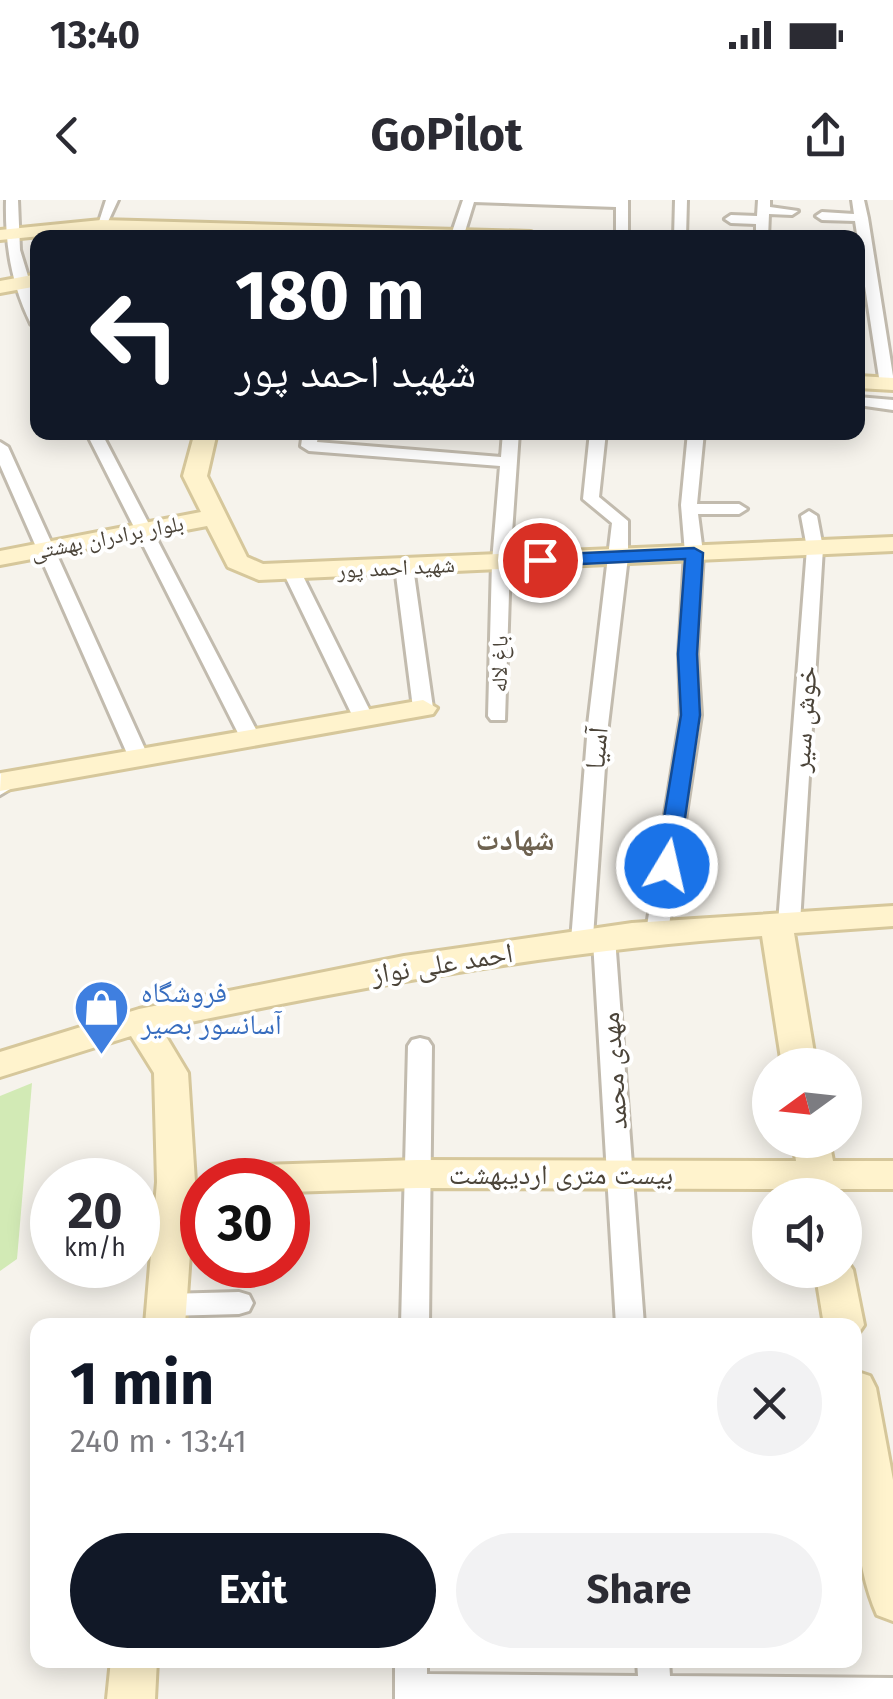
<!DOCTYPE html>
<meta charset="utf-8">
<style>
body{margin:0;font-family:"Fira Sans","Noto Naskh Arabic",sans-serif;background:#f2f2f3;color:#2b2b33;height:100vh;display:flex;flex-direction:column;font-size:38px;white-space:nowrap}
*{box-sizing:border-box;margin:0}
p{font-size:32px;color:#7c7c81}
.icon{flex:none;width:55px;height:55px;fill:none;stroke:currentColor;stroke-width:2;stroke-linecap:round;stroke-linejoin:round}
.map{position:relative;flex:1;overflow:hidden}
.panel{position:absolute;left:30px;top:1118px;width:832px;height:350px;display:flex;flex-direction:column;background:#fff;border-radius:20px;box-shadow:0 5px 25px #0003}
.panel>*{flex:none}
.top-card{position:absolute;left:30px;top:30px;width:835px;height:210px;border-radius:20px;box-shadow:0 5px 25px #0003;background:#111827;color:#fff;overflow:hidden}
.needle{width:65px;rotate:255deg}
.tools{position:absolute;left:752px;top:848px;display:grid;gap:20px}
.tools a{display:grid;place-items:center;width:110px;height:110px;border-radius:50%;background:#fff;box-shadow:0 5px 25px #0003;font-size:50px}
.speed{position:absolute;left:30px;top:958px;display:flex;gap:20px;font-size:50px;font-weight:700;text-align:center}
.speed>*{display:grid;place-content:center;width:130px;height:130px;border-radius:50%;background:#fff;box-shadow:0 5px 25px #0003;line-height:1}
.speed small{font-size:25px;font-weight:400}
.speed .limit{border:15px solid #d22;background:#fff;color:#111}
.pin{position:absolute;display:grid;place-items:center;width:85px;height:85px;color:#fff;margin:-42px;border:5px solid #fff;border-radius:50%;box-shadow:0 2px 10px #0007}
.me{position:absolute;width:110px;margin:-55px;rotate:9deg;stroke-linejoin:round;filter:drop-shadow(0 0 8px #0008)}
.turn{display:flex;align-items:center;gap:35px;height:210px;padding:0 40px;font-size:45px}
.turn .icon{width:130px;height:130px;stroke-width:2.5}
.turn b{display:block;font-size:70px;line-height:85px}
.round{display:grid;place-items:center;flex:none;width:105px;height:105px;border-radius:52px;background:#f2f2f3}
.overview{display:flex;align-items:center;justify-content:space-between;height:170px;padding:0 40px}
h1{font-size:60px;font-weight:700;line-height:75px;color:#111827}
.primary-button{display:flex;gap:20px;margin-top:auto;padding:20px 40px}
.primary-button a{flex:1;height:115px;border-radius:60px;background:#111827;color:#fff;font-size:40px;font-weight:700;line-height:115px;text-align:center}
.primary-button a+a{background:#f2f2f3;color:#2b2b33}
.status{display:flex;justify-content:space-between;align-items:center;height:70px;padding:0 50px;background:#fff;direction:ltr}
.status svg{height:28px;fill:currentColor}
header{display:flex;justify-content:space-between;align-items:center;height:130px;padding:0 40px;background:#fff;font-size:45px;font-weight:700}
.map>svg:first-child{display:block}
</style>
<div class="status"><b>13:40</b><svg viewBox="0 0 49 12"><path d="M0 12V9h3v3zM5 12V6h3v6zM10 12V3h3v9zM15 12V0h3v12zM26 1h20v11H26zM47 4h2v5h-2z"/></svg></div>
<header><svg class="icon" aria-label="back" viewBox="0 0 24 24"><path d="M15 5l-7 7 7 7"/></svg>GoPilot<svg class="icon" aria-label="share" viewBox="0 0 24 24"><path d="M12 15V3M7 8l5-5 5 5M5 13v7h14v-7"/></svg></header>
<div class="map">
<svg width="893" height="1499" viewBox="0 0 893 1499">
<rect width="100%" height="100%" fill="#f6f3ec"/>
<path fill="#d2eab5" d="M32,883L17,1059L0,1071V896Z"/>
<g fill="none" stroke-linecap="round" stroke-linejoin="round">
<defs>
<path id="street" d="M6,0H18L20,50L38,109V128L31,124C11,83 5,45 6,0Z
M106,0H118L105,28H97Z
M463,0H628V38H616V7L474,2L463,38H450Z
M675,0H687L686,38H674Z
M758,0H770V7L798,11L792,15L769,14L768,38H756V24L731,23L725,19L731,15L757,16Z
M852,0H864L868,18L893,176V186L887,188L880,184L855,21L822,20L816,16L822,12L854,14Z
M858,197L893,200V210L858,205Z
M86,232H101L261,539L258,543H244L241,539Z
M303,232H319L317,242L501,257L503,232H519L510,362L505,520H491L488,516L492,362L500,266L309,251L301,246Z
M590,232H606L599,297L628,321V357L608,525L593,737L604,731L615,738L644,1125H616L593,741L582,748L571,741L588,525L612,323L583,299Z
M688,232H704L697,304H739L747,309L739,314H698L703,353L697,454L701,515L668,732L657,739L646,732L681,515L679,454L685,353L681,305Z
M0,242L8,247L149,558L146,562L139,564L129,558L0,265Z
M809,311L817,316L823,348L800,723L789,730L778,723L807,348L801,316Z
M404,362L413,367L433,508L423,514L413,508L395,367Z
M292,367L301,372L374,519L371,523H357L354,519L283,372Z
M0,573L10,579V589L0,595Z
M420,838L428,840L432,846L429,1125H401L408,846L412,840Z
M202,996V1016L165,1014L161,1007L165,1000Z
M202,1034V1054L162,1052L158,1045L162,1038Z
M239,1092L249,1095L253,1103L249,1111L239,1114L167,1116L157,1113L153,1105L157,1097L167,1094Z
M395,1460H427V1474L638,1476L637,1460H669L670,1476L893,1478V1499H395Z"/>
<path id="secondary" d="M101,20L531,32L540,38H333L101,30L0,40V30Z
M38,74V86L0,93V81Z
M858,176L893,178V190L858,188Z
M195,232H217L207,276L247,357L263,364L893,337V351L259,380L228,367L207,326L0,365V351L201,312L183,276Z
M423,500L437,508L433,514L0,591L1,573Z
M893,706V726L794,733L816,865H782L762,736C557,750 362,787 161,828L188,873L195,982L185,1125H145L157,982L154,873L131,836L0,877V852L139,809L404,756L632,723Z
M793,940H829L833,961H893V989H838L836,995H804L801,989L417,988L288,992V980H209L215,970L228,966L417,960L796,961Z
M845,1058L853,1070L864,1125L855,1138V1125H824L815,1070H845Z
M855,1171L870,1176L876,1188L893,1280V1421L877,1415C846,1345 855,1246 855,1171Z
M111,1460H157L155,1499H107Z"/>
</defs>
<use href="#street" stroke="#c2bbae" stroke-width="6"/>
<use href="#secondary" stroke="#d6c79b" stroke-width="6"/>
<use href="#street" fill="#fff" fill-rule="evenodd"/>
<use href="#secondary" fill="#fff3cd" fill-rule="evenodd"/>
</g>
<path fill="#1a73e8" stroke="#114b97" stroke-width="2.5" d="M694,348L703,353L697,454L700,515L678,666L667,673L656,666L681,515L678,454L685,359L540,366L532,360L540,355Z"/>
<defs>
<symbol id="shop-pin" viewBox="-11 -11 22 30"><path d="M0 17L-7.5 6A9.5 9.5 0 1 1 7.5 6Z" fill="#3f7fe0" stroke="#fff"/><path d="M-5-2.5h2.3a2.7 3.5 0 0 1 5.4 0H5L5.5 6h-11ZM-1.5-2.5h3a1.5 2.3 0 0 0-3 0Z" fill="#fff"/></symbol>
</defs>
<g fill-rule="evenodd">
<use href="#shop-pin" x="70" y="776" width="63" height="86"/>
</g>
<g text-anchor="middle" stroke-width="8" stroke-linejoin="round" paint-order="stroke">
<g font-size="22" fill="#4b4439" stroke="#fff">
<text transform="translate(107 337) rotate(-11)" y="8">بلوار برادران بهشتی</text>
<text transform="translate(396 367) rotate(-3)" y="8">شهید احمد پور</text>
<text transform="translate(499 464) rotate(-89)" y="8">باغ لاله</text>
</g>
<g font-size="28" fill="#4b4439" stroke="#fff">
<text transform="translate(803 519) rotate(-86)" y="10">خوش سیر</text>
<text transform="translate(596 548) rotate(-85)" y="10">آسیا</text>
<text transform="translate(442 763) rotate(-9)" y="10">احمد علی نواز</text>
<text transform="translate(613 871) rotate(-94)" y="10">مهدی محمد</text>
<text x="561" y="984">بیست متری اردیبهشت</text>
</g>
<g font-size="28" fill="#366cbe" stroke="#fff" text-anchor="start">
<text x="141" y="802">فروشگاه<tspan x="141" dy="32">آسانسور بصیر</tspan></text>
</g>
<g font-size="30" font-weight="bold" fill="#6e6250" stroke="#fff">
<text x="515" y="650">شهادت</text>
</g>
</g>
</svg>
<div class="tools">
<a><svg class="needle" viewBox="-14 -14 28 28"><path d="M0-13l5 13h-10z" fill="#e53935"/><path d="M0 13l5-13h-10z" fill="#7c7c81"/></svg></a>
<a><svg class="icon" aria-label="sound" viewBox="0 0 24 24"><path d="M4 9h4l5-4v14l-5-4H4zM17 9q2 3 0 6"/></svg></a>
</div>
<div class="speed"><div>20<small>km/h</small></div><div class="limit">30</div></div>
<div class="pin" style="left:540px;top:360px;background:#d93025"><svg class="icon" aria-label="arrive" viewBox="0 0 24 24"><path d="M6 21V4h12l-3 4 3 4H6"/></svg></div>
<svg class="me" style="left:667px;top:666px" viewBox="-20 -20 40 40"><circle r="17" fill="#1a73e8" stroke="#fff" stroke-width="3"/><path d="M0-11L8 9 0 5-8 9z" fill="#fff"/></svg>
<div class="top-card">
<div class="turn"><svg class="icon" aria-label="left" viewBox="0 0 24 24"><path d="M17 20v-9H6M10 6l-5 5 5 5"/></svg><div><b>180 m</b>شهید احمد پور</div></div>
</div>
<section class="panel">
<div class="overview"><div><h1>1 min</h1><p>240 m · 13:41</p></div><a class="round"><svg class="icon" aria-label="close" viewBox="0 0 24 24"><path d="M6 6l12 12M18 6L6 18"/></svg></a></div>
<div class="primary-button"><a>Exit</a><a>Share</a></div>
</section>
</div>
